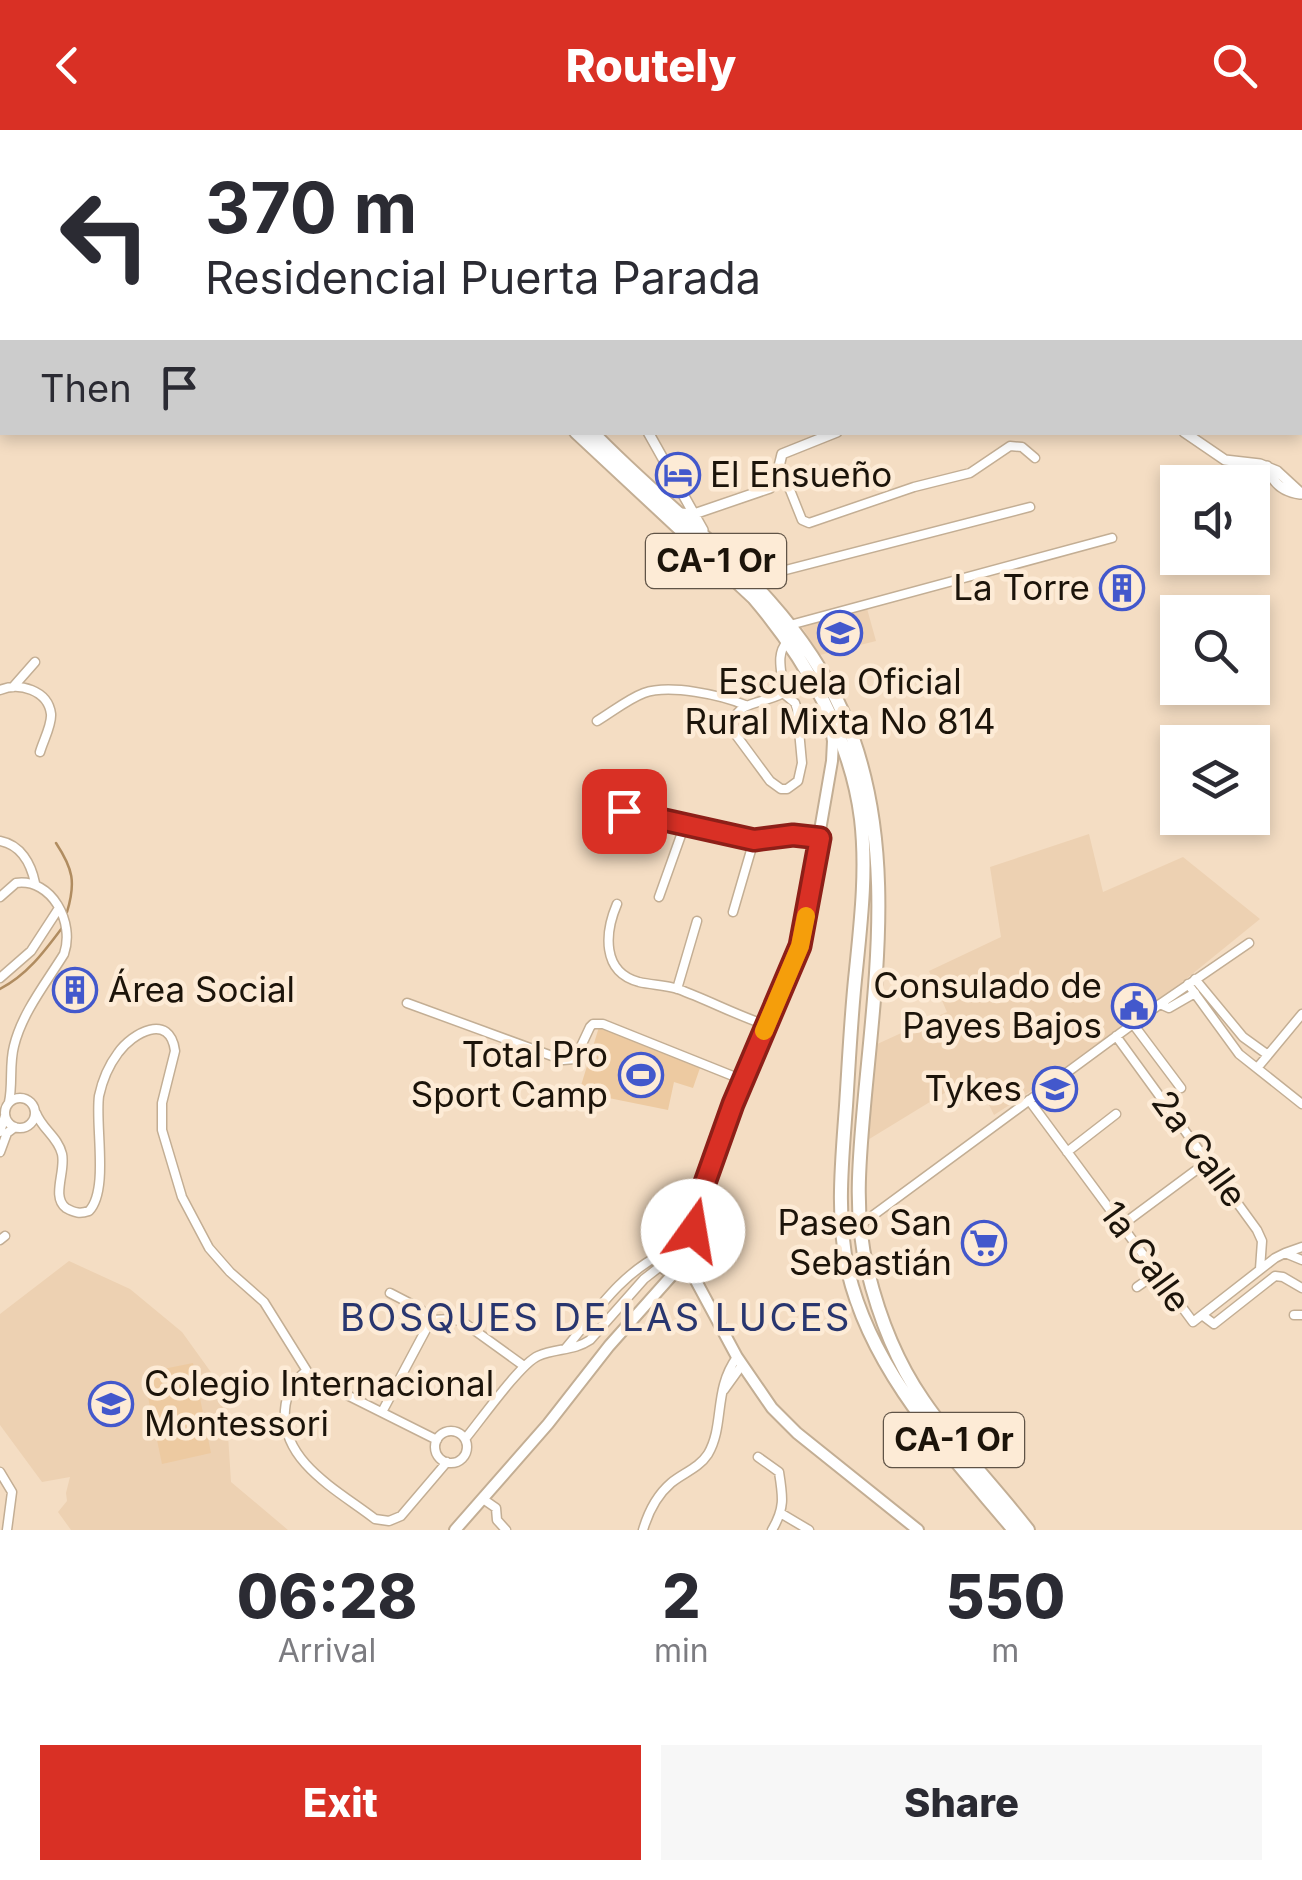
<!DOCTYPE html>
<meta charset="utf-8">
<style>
body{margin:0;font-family:Inter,sans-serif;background:#f7f7f7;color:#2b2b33;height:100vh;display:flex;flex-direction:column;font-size:38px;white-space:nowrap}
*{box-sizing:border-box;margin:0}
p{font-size:32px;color:#7c7c81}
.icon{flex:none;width:55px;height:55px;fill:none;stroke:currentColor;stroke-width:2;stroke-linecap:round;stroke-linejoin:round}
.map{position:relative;height:1400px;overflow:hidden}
.panel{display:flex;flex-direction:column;background:#fff;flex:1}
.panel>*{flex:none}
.top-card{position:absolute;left:0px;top:0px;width:1302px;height:305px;box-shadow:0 5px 15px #0003;background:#fff;color:#2b2b33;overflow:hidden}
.fabs{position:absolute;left:1160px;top:335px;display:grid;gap:20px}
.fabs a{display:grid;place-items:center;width:110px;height:110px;border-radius:0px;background:#fff;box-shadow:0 5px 15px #0003;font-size:50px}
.pin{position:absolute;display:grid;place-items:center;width:85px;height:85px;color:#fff;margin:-42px;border-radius:20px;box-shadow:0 5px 15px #0006}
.me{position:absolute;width:110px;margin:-55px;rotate:13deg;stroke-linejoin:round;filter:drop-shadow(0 0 8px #0008)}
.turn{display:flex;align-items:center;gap:35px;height:210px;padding:0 40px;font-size:45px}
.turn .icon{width:130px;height:130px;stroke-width:2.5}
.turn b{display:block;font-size:70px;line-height:85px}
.then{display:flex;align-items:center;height:95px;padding:0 40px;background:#0003;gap:20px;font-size:38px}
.eta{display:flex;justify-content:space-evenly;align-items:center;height:170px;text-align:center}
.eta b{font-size:60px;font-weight:800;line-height:70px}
.cta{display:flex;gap:20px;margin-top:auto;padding:20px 40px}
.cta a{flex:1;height:115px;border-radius:0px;background:#d93025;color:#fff;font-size:40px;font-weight:800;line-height:115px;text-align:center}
.cta a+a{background:#f7f7f7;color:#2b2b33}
header{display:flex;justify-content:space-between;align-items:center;height:130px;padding:0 40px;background:#d93025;color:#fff;font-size:45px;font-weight:800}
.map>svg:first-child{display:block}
</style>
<header><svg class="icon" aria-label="back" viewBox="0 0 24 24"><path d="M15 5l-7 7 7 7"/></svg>Routely<svg class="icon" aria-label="search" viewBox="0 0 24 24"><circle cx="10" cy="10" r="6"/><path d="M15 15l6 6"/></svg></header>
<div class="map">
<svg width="1302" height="1400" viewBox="0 0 1302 1400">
<rect width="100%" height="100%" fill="#f4ddc3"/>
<path fill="#edd1b2" d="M866,475L876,511L820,525L800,494Z
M1089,704L1103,762L1183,727L1260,789L1116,906L994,985L974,945L866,1011L873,916L947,882L929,841L1001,807L990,737Z
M69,1131L130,1159L182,1202L218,1252L228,1305L231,1352L288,1400H71L58,1382L67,1371L66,1363L70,1347L42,1352L0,1295V1184Z"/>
<path fill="#edcaa1" d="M599,897L700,938L693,958L674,952L668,980L579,962Z
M193,1233L211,1323L162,1334L143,1243Z"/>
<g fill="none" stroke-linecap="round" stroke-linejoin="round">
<path stroke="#b08c60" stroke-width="2.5" d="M56,713C73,739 76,752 67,782
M0,859C27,845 44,822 62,798"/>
<defs>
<path id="minor" d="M628,0L629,2
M806,0L808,2
M871,0L873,2
M1067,0L1073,2
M1216,0L1218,2
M663,2L668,0
M759,2L765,0
M1034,2L1048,0
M1300,39H1302
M779,340L790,360L802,390L809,393L914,357L970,343L1010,316L1022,317L1035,328
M751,449L1030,377
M790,495L1112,408
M13,557L35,532
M0,560C19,552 48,560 51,584C52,595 43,611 40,622
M783,563L795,573L797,579L802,633L798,651L787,659H781L770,651L736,605L732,592C740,570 764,574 783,563C784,546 774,526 787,512
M597,591C612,582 628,569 644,563C670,554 721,565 745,575
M596,689L624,681L754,710L793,705L820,708
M0,711C21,715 31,734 35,753
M0,767L16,753C52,748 75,793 64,824C46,853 22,883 14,916C9,935 13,954 9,972
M659,767L685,694
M617,774C605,802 601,842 639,852C652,855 665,855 678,859C708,870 736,885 766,895
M733,782L754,710
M0,848L31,821L59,778
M1195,849L1243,907L1268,925
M1188,854L1239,924L1302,974
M677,859L697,791
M407,873L563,930L575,929L590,897L593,894H603L743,950
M1160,874L1169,878L1195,863
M1133,894L1181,958
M1116,906L1257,1100L1262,1111L1260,1139
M1258,937L1302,884
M5 983a15 15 0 1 1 30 0a15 15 0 1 1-30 0Z
M1029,970L1193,1192L1275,1128L1285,1123L1302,1130
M36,983C42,999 58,1007 62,1024C66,1041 51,1067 66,1078C75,1083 80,1084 89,1081C109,1060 95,996 99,966C102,952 109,935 118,923C132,903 170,882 175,921L162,973V1000L182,1067L209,1118L230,1142L264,1172L307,1241L325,1254L437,1310
M0,1002L5,986
M0,1022L7,1003L15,997
M1067,1022L1116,984
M860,1095L1160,874L1249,813
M1122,1095L1207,1032
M0,1110L5,1106
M1285,1123L1302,1117
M1137,1157L1157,1143
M390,1163L419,1178L431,1190L452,1189L463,1192L524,1236
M1202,1185L1214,1194L1275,1146L1283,1147L1302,1158
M1294,1185H1302
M565,1219C594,1185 620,1144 662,1124
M307,1241C294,1249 286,1264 285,1280C281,1332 339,1361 375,1389L389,1391L401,1386L447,1332
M724,1260L742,1235
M382,1282L431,1190
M435 1317a16 16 0 1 1 32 0a16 16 0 1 1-32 0Z
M465,1309C480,1291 520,1234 538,1226C556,1218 574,1221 590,1210L644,1149L662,1135
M758,1327L779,1342C783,1367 785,1378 772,1400
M0,1342L12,1362L7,1400
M483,1369L496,1378L497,1390L506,1400
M782,1384L809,1400
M643,1400C648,1383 657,1365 671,1353C683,1343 699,1338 708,1324C725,1295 713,1260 737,1227"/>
<path id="tertiary" d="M493,0V2
M648,302L703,400
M1184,302L1225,330L1260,334L1277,341L1302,364
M1267,336C1272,352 1283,362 1300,364
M680,383L694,384L770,358L776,349L782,324L837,302"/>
<path id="secondary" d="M701,1067L687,1122L689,1129L688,1136L737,1227L772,1278L797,1303L918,1400
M665,1139C658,1130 662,1119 673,1115L701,1061L733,974L800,816L832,631L833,611L830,594
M455,1400L548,1294L609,1216L674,1143L682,1142L688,1136"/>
<path id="trunk" d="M425,0L426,2
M437,0L438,2
M458,0V2
M576,302L754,468C806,529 851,608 861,689C867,739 861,791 856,840C851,885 849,931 846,976C842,1031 836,1087 848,1141C872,1243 949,1322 1014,1400
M592,302C682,396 788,459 843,583C896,704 877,838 865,965C860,1022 853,1082 867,1138C878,1184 896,1231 923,1270C954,1316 994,1356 1028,1400"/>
</defs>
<use href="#minor" stroke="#c3ae94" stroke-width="11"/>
<use href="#tertiary" stroke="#c3ae94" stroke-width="12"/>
<use href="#secondary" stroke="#c3ae94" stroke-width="14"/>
<use href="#trunk" stroke="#c3ae94" stroke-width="16"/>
<use href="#minor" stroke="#fff" stroke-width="8"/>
<use href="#tertiary" stroke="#fff" stroke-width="9"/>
<use href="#secondary" stroke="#fff" stroke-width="10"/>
<use href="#trunk" stroke="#fff" stroke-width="12"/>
</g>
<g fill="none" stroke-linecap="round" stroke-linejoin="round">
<defs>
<path id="route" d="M624,681L754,710L793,705L820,708L800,816L733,974L702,1061L693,1101"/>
</defs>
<use href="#route" stroke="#8d1f18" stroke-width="25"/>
<use href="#route" stroke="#d93025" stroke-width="18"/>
<path stroke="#f59e0b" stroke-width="18" d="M764,901L800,816L806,786"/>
</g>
<defs>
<symbol id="hotel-ring" viewBox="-11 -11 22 22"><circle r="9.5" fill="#fdebd6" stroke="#4358cc" stroke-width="1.5"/><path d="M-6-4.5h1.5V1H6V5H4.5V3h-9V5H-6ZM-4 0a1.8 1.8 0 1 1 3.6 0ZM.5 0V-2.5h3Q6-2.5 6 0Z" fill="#4358cc"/></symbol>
<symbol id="building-ring" viewBox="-11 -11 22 22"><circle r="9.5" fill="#fdebd6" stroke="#4358cc" stroke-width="1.5"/><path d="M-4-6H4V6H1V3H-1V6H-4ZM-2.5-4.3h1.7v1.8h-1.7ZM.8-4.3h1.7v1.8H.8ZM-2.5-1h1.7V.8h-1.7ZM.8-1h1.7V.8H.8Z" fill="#4358cc"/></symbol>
<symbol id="school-ring" viewBox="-11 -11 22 22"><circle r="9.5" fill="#fdebd6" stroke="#4358cc" stroke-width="1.5"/><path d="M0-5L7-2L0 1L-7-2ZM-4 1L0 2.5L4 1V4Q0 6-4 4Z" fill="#4358cc"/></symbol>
<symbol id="civic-ring" viewBox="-11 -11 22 22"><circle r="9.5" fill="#fdebd6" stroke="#4358cc" stroke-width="1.5"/><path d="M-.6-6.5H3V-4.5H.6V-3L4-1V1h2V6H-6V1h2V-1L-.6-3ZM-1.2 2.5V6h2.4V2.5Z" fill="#4358cc"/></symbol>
<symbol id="stadium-ring" viewBox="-11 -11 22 22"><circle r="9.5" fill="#fdebd6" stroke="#4358cc" stroke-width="1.5"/><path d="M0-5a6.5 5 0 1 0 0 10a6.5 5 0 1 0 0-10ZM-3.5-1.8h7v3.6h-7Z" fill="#4358cc"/></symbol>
<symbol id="supermarket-ring" viewBox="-11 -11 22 22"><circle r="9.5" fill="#fdebd6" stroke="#4358cc" stroke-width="1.5"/><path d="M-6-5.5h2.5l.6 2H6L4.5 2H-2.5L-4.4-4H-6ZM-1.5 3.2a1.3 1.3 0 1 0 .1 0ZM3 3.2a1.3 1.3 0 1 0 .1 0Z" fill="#4358cc"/></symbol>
</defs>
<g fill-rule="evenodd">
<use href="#hotel-ring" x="653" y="320" width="50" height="50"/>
<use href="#building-ring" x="1097" y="433" width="50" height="50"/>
<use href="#school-ring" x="815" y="478" width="50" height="50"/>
<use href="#building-ring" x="50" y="835" width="50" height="50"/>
<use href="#civic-ring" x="1109" y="851" width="50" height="50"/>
<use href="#stadium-ring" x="616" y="920" width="50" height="50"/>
<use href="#school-ring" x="1030" y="934" width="50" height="50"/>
<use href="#supermarket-ring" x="959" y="1088" width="50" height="50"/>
<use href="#school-ring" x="86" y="1249" width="50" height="50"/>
</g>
<g text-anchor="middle" stroke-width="9" stroke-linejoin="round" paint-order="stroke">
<g fill="#fdebd6" stroke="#605447" stroke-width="2.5">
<rect x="646" y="404" width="140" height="54" rx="8"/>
<rect x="884" y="1283" width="140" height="54" rx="8"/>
</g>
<g font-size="32" font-weight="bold" fill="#1c140a">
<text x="716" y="442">CA-1 Or</text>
<text x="954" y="1321">CA-1 Or</text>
</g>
<g font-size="35" fill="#1c140a" stroke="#fdebd6" text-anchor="end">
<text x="710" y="357" text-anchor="start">El Ensueño</text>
<text x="1090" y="470">La Torre</text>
<text x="840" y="564" text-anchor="middle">Escuela Oficial<tspan x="840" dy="40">Rural Mixta No 814</tspan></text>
<text x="1102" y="868">Consulado de<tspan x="1102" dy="40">Payes Bajos</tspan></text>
<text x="108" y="872" text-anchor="start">Área Social</text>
<text x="608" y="937">Total Pro<tspan x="608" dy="40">Sport Camp</tspan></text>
<text x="1022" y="971">Tykes</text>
<text x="952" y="1105">Paseo San<tspan x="952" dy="40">Sebastián</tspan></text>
<text x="144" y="1266" text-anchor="start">Colegio Internacional<tspan x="144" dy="40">Montessori</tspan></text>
</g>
<g font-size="35" fill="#1c140a" stroke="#fdebd6">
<text transform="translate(1199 1019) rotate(54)" y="12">2a Calle</text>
<text transform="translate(1145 1127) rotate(54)" y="12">1a Calle</text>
</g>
<g font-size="38" letter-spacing="2.5" fill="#29366f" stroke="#fdebd6">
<text x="596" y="1201">BOSQUES DE LAS LUCES</text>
</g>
</g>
</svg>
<div class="fabs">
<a><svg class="icon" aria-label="sound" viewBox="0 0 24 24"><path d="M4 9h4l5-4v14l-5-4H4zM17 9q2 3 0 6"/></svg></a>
<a><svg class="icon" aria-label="search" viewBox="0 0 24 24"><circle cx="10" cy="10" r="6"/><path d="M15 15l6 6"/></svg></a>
<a><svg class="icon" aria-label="layers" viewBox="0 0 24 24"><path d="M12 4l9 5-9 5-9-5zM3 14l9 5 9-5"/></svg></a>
</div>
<div class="pin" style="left:624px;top:681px;background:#d93025"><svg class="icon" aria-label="arrive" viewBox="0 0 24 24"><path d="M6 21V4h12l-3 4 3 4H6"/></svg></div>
<svg class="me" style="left:693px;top:1101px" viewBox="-20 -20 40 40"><circle r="19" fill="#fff"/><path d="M0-13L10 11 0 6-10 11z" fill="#d93025"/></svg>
<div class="top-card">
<div class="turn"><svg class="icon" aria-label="left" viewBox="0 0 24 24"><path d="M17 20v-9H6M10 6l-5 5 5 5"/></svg><div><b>370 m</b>Residencial Puerta Parada</div></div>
<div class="then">Then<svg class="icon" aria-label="arrive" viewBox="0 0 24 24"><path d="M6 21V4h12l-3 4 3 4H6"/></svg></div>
</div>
</div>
<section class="panel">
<div class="eta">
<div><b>06:28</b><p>Arrival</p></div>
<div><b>2</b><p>min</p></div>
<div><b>550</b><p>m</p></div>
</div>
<div class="cta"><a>Exit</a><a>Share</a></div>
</section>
